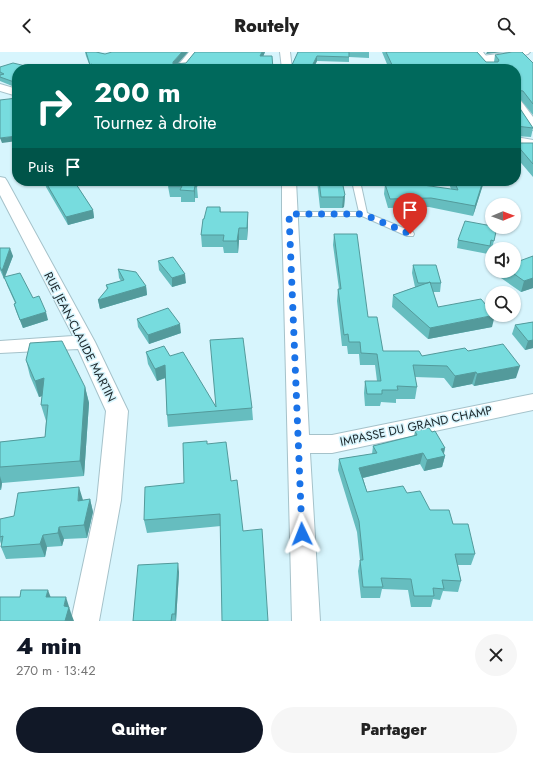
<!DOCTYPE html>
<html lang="fr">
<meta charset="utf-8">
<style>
body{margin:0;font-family:Jost,sans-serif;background:#f6f6f6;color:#222;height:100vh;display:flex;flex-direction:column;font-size:15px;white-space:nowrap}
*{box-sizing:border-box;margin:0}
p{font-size:13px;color:#767676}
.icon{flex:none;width:22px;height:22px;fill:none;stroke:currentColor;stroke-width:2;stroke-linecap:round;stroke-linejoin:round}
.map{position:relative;height:569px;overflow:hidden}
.drawer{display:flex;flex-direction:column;background:#fff;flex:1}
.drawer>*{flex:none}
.banner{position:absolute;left:12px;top:12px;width:509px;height:122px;border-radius:16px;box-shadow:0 1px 3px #0004;background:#00695c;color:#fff;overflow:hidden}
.needle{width:26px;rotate:89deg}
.controls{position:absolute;left:485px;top:146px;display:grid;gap:8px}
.controls a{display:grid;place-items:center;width:36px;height:36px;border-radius:50%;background:#fff;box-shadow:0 1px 3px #0004;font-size:20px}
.pin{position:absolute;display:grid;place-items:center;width:34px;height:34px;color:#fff;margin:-41px -17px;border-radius:50% 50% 50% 0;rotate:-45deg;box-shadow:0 0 4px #0007}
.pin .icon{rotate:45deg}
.me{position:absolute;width:44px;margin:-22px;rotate:358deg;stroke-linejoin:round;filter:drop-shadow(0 0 3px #0008)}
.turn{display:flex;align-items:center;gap:14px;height:84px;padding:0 16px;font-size:18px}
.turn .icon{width:52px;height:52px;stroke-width:2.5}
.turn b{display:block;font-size:28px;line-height:34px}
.then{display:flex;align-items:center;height:38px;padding:0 16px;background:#0003;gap:8px;font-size:15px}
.round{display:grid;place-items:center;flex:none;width:42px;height:42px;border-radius:21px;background:#f6f6f6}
.summary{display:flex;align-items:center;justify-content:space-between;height:68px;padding:0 16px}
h1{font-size:24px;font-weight:800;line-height:30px;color:#111827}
.primary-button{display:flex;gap:8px;margin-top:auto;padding:8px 16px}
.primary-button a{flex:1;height:46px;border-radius:24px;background:#111827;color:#fff;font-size:16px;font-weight:800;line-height:46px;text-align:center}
.primary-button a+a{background:#f6f6f6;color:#222}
header{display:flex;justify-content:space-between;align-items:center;height:52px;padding:0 16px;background:#fff;font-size:18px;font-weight:800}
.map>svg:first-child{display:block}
</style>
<header><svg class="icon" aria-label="back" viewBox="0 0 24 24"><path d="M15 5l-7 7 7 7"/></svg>Routely<svg class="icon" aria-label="search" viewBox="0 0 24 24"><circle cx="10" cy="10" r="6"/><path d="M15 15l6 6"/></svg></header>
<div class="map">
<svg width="533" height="569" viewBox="0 0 533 569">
<rect width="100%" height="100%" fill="#d7f5fd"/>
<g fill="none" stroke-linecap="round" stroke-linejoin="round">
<defs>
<path id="service" d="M352,129H360L367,161L413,180L414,182L413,184H407L362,164H289L285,162L289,160H359Z"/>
<path id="minor" d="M189,0H199L185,17H175Z
M280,0H290L292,17H282Z
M515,0H530L528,2C518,5 485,15 477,7L482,4Z
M0,32L17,37V44L0,39Z
M516,85L533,88V96L516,93Z
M0,125L5,126L7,129L95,290L128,359L121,448L99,569H71L97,448L106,359L78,297L0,301V289L73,284L0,143Z
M282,129H296L309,383H332L533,342V358L332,401H310L320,569H292L282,162Z"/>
<path id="secondary" d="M471,0H483L496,17H484Z
M516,48L521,49L533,65V78L528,77L516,61Z"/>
</defs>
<use href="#service" stroke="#a5c2ca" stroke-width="2"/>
<use href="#minor" stroke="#a5c2ca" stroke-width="2"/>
<use href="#secondary" stroke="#a5c2ca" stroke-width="2"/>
<use href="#service" fill="#fff" fill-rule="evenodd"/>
<use href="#minor" fill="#fff" fill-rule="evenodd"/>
<use href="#secondary" fill="#fff" fill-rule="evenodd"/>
</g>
<path fill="#66bdbf" d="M85,0H96L105,2L178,12L186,11L195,0H265L263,4L273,17H91L86,4Z
M298,0H369V6L349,5V10L317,9L313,17H291V15Z
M382,0H477L486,10H494L495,3L533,11V63L521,48L517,47V52L533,76L531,85L516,84V17H389Z
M0,15L17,17V36L0,29Z
M516,91H533V125L516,105Z
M45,129H74L93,158L94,166L68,173L46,135Z
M167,129H199L197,135L198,146H195V150H181V145H170Z
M317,129H342L345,143L344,155L342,156H320Z
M448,129H501L484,130L473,164L429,155L388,156L384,142L385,132L451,137Z
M220,155L221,160H248V172L247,188H239L238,201H224L223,195H202L201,183L204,167Z
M497,175L492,197L489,196L488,202L457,196L458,188Z
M334,182L368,265L383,299L422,304L468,299L516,326L474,334L472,332L452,336L444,326L415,325L417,335L415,347H396V351L381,350L380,354H365L364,341L365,329H377L375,313H360L359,302H348L347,294H342L337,249L338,237H339L333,193Z
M0,196L13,204L5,225L33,246L48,268L23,276L16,259L14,252L15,251L7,233L5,226L4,227L0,218Z
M533,204V236L521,240L501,226L503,219H514Z
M158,209L186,231L172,235L159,218Z
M413,213L441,231L440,240H433L438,255L492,275L428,287L392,255L393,243L415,235L412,221Z
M118,217L146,234L147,243L100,257L98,248L107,238L106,233L121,229L119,226Z
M137,267L181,281L149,292L138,275Z
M533,270V296L525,298L512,282L515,273Z
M146,300L170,304L216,354L252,356L253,368L168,375L167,363L166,326L157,329L148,312Z
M26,308L85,335L89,351L84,424L2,431L1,438H0V390L45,385L46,369L41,353L42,344L39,345L30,324Z
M415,379L432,380L445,396L444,402L445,404L442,415L424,419L420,412L363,426L367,440L407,441L430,458L453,472L475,502L471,513H458L461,529L458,540L443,539L440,548L433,547L431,555H411L408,538L382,537L380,546H361L358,519L360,508L357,480L338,418L339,407L372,402L373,394L414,384Z
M207,392L231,429L243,479L268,569L221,474L147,481L144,468L184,431Z
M90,447L93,460L87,486L64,487L62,494L47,495L45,505L6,507L1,495V492L0,489V471L83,448Z
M179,520L176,569H133Z"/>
<path fill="#539a9b" d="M182,0H188L174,16L173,10Z
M262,0H265L261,10L260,4Z
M487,0H503L486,2Z
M317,4V9L313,17H311Z
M92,12L93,17H91L90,13Z
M17,84V89L2,91L0,86Z
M196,129H199L197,135V134Z
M483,129H484L473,164L475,154Z
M195,134V150L194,139Z
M345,143L344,155L342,156L343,145Z
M93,158L94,166L68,173L66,165Z
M248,160V172L247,188V176Z
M239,176V188L238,201L237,189Z
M10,196L13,204L4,227L2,219Z
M185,222L186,231L172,235V226Z
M533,226V236L521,240L524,229Z
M146,234L147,243L100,257L98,248Z
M46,260L48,268L23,276L20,268Z
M495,263L492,275L428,287L430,276Z
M180,272L181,281L149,292L148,283Z
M533,288V296L525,298L528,289Z
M165,313L167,325L157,329L155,317Z
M520,314L516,326L474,334L477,322Z
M476,320L472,332L452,336L455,324Z
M44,326L49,342L39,345L35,329Z
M85,335L89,351L84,424L80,409Z
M445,396L443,404H445L442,415L424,419L427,408L441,397Z
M423,401L420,412L358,427L359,416Z
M0,424L2,431L1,438L0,435Z
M79,435L83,448L82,462L78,449Z
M90,447L93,460L87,486L84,473Z
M59,475L64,487L62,494L58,481Z
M43,483L47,495L45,505L40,492Z
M178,511L179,520L176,569L175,562Z
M48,538L54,554L46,545Z
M66,545L71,561L74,569H65L64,554Z"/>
<path fill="#77dcde" stroke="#539a9b" d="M86,0H96L105,2L112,0H182L173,10V12L186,11L195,0H262L260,4H272L273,17H94L92,12L90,13Z
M298,0H349V5L317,4L311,16L291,15Z
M386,0H477L486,10H498L499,8L495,3L512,0H522L533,11V52L523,39L517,38V52L533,76L516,74V17H394Z
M13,11L39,17H17V31L0,25V23L4,22L0,20V15Z
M17,46V84L0,86V48Z
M516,91H533V112L516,92Z
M45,129H74L93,158L66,165Z
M168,129H196L197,134H195L194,139L180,138L182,134H169Z
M319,129H342L345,143L343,145H321Z
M454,129H483L475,154L431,146L390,147L385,132H416L458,138Z
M207,155H220V160H248L247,176H239L237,189H223L224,183H201L203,167H204Z
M465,169L492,174V175H497L494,189L491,188L490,194L458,188Z
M334,182H357L368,265H377L383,299H419L422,304L465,296L468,299L503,292L520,314L477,322L476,320L455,324L447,314L413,313L417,335L397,334L398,338H382V342H367L365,329H381L377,302L361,301L360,290H349L348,282L344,283L338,237H341Z
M0,196H10L2,219L0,215Z
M533,204V226L524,229L510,219H514V211Z
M173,205L185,222L172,226L158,209Z
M413,213H436L441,231H431L430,230L428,231H418Z
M118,217L136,220L146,234L98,248L108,236L106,233L124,228Z
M20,221L33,246L39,244L46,260L20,268L14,252L16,251L4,225Z
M430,230L438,255L481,247L492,260V263H495L430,276L393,243Z
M168,256L180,272L148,283L137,267Z
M533,270V288L528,289L515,273Z
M243,286L252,356L167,363L165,313L155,317L146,300L164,294L170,304L183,300L216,355L210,288Z
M62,289L85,335L80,409L0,415V390L45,385L48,353H41L44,326L35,329L26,308L30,291Z
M429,376L432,380L435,379L445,396L441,397L445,404L427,408L423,401L359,416L367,440L403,434L407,441L420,439L430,458H449L453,472H468L475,502H455L461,529L442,528L444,537L433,536L434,544H414L411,527L381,526L383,535H363L360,508H363L359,469L339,407L377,401L373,394L417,383L415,379Z
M207,389V392L226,390L231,429L237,428L243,479L262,477L268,569H222L220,462L144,468L145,435L184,431L183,391Z
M79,435L78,449L90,447L84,473L59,475L58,481L43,483L40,492L1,495L3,484L0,485V467L14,464L18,441Z
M178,511L175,562H172L171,569H133L138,513Z
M21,538H48L46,545H66L64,554L69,555L65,569H0V545H20Z"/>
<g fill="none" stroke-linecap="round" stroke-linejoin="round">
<path stroke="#1a73e8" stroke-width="7" stroke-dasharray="0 12.6" d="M302,482L289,162H363L410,182"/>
</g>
<g text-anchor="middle" stroke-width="3" stroke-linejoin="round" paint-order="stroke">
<g font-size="12" fill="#202b2f" stroke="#d7f5fd">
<text transform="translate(80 285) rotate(63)" y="4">RUE JEAN-CLAUDE MARTIN</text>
<text transform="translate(416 374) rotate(-12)" y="4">IMPASSE DU GRAND CHAMP</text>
</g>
</g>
</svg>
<div class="controls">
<a><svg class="needle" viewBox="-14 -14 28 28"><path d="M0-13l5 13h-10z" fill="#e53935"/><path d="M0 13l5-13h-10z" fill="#767676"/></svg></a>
<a><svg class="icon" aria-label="sound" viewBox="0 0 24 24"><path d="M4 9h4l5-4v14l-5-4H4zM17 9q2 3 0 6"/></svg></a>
<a><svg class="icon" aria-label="search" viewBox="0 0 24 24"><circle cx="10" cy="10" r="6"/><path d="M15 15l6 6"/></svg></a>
</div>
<div class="pin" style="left:410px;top:182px;background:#d93025"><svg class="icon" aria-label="arrive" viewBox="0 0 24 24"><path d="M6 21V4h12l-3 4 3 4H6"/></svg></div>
<svg class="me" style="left:302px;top:482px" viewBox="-20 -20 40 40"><path d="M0-17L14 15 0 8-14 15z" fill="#1a73e8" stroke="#fff" stroke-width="4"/></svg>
<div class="banner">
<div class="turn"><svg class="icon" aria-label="right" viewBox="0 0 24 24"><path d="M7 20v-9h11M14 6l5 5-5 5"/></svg><div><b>200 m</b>Tournez à droite</div></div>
<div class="then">Puis<svg class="icon" aria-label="arrive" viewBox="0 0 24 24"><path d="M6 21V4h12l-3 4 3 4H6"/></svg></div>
</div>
</div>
<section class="drawer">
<div class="summary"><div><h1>4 min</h1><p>270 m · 13:42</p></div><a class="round"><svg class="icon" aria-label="close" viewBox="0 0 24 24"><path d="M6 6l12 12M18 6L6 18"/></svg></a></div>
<div class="primary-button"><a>Quitter</a><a>Partager</a></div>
</section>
